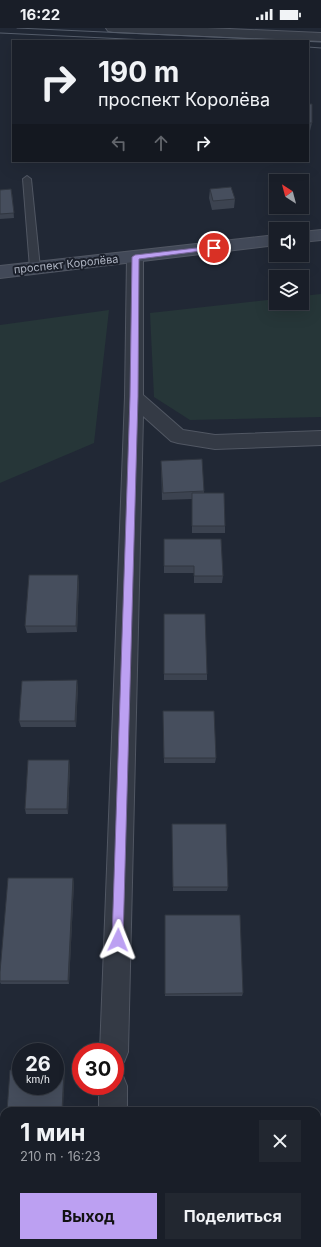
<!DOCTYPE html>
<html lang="ru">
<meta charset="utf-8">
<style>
body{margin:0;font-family:Inter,sans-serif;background:#222730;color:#f1f3f6;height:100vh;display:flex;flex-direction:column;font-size:15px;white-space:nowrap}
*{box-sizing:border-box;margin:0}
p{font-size:13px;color:#9fa2a8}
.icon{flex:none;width:22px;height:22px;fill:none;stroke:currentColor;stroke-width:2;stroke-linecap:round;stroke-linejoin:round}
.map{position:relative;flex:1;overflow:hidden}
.side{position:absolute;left:0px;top:1079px;width:321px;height:140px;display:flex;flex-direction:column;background:#191e28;border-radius:12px 12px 0 0;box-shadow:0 4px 16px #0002,0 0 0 1px #373c45}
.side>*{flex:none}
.top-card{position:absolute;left:12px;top:12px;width:297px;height:122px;border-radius:0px;box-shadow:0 4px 16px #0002,0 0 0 1px #373c45;background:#191e28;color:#f1f3f6;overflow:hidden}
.needle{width:26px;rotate:324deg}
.controls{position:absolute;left:269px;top:146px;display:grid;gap:8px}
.controls a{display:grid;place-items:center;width:40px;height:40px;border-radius:0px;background:#191e28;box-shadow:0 4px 16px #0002,0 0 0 1px #373c45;font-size:20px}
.speed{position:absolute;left:12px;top:1015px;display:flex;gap:8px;font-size:20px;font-weight:700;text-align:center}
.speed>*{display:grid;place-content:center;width:52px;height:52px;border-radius:50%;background:#191e28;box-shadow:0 4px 16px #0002,0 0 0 1px #373c45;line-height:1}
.speed small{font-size:10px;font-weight:400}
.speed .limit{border:6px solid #d22;background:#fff;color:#111}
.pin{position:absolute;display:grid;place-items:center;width:34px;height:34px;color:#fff;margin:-17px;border:2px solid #fff;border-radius:50%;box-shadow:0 1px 4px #0007}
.me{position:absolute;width:44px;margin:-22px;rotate:2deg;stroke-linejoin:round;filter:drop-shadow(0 0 3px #0008)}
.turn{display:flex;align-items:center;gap:14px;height:84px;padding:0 20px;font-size:18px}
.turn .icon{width:52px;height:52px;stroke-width:2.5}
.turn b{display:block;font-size:28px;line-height:34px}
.lanes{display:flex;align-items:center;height:38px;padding:0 20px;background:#0003;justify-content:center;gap:20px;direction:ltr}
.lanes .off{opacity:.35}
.round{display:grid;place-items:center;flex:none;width:42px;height:42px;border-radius:0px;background:#222730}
.headline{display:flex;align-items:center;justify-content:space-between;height:68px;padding:0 20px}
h1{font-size:24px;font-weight:700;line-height:30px}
.cta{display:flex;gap:8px;margin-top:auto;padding:8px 20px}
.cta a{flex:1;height:46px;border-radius:0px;background:#bca0f2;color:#111;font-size:16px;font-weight:700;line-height:46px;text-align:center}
.cta a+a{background:#222730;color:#f1f3f6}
.status{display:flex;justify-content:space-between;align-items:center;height:28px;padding:0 20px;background:#191e28;direction:ltr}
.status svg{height:11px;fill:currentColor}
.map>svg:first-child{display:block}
</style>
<div class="status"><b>16:22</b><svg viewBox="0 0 49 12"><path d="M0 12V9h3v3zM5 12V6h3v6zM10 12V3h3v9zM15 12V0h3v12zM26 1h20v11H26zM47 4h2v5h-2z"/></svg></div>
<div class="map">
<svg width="321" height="1219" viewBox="0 0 321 1219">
<rect width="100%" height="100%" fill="#212835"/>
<path fill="#263638" d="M321,266V389L190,392L154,369L150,285L276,271V275H302V268Z
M109,282L94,415L0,455V297Z"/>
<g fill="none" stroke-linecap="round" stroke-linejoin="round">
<defs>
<path id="service" d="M27,148L31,151L40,240L35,243L30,240L23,151Z"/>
<path id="minor" d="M106,0H207L321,5V13L113,4L108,3Z
M135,224L141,225L143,229V367L183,402L215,407L321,403V417L215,421L178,415L171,413L143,388L128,1024L124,1034L115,1037V1024H100L125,369L127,229L129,225Z
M115,1045L123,1048L127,1058V1083H99V1058H115Z
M93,1215H123V1219H93Z"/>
<path id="secondary" d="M321,202V212L302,214V204Z
M276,207V217L0,250V238Z"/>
</defs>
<use href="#service" stroke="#515763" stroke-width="2"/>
<use href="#minor" stroke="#515763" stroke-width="2"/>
<use href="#secondary" stroke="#515763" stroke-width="2"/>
<use href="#service" fill="#343a45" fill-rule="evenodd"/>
<use href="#minor" fill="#343a45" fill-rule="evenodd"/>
<use href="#secondary" fill="#424958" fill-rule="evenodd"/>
<path stroke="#565e6c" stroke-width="1" d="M17,0L321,14
M0,5L168,13
M308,19L321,20"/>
</g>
<path fill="#3c4350" d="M308,76L312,95L310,103H308Z
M210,161L235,171L234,180L212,182L209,170Z
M0,162L12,165L14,190L0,191Z
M161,433L204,463V465L225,498V505H192V471L162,472Z
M164,511L223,548L222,555H194V545H164Z
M79,553L77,604L27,605L25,598Z
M164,586L207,646V652H164Z
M78,658L76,699H21L19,693Z
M163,683L216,730L215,735H164Z
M70,737L68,786H26L25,781Z
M172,796L228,859L227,863H173Z
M74,854L69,956H1L0,954V944Z
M165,887L243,965L242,968H165Z"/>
<path fill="#313741" d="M78,547L79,553L77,604L76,598Z
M77,652L78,658L76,699L75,693Z
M69,732L70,737L68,786L67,781Z
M73,850L74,854L69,956L68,953Z
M64,1042L65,1044L63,1083H62Z"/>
<path fill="#464e5d" stroke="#313741" d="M308,76H312V95H308Z
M231,159L235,171L213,173L210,161Z
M11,161L14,185L0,186V162Z
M202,431L204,463L163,465L161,433Z
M192,465H224L225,498H192Z
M164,511H221L223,548H194V538H164Z
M29,547H78L76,598H25Z
M164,586H205L207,646H164Z
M77,652L75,693H19L22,653Z
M163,683H214L216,730H164Z
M28,732H69L67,781H25Z
M172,796H226L228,859H173Z
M8,850H73L68,953H0V944Z
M165,887H240L243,965L165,966Z
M10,1042H21V1058H55V1042H64L62,1083H7Z
M0,1115H4V1152H0Z
M170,1215H268V1219H170Z"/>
<path fill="#bca0f2" stroke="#7a689d" d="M214,218H216V221L139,231L138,369L123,912L122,916L118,918L114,916L112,912L130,369L132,229L135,227Z"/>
<g text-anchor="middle" stroke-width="4" stroke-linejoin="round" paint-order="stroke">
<g font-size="11" fill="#aeb4c2" stroke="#1a1f2a">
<text transform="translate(66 236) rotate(-6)" y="4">проспект Королёва</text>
</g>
</g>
</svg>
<div class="controls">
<a><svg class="needle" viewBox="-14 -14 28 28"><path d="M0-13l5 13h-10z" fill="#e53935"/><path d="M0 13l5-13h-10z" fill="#9fa2a8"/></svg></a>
<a><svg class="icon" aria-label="sound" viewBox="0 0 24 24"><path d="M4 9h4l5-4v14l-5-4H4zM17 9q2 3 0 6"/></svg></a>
<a><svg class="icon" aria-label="layers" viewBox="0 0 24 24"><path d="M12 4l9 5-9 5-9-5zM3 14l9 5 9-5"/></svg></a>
</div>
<div class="speed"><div>26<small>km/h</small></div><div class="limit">30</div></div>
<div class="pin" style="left:214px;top:220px;background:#d93025"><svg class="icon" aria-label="arrive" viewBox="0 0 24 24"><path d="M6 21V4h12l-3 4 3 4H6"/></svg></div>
<svg class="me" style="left:118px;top:912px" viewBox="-20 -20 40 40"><path d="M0-17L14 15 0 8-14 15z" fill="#bca0f2" stroke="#fff" stroke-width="4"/></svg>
<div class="top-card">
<div class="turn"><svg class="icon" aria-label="right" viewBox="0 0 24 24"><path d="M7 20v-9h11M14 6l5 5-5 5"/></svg><div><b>190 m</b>проспект Королёва</div></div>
<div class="lanes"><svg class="icon off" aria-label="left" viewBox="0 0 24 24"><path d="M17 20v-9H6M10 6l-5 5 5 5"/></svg><svg class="icon off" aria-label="ahead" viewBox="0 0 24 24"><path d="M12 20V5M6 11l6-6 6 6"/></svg><svg class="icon" aria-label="right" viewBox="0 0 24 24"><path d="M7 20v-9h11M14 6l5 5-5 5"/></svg></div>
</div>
<section class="side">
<div class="headline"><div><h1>1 мин</h1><p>210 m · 16:23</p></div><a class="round"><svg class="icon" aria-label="close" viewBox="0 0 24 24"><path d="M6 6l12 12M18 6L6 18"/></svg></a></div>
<div class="cta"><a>Выход</a><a>Поделиться</a></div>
</section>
</div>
